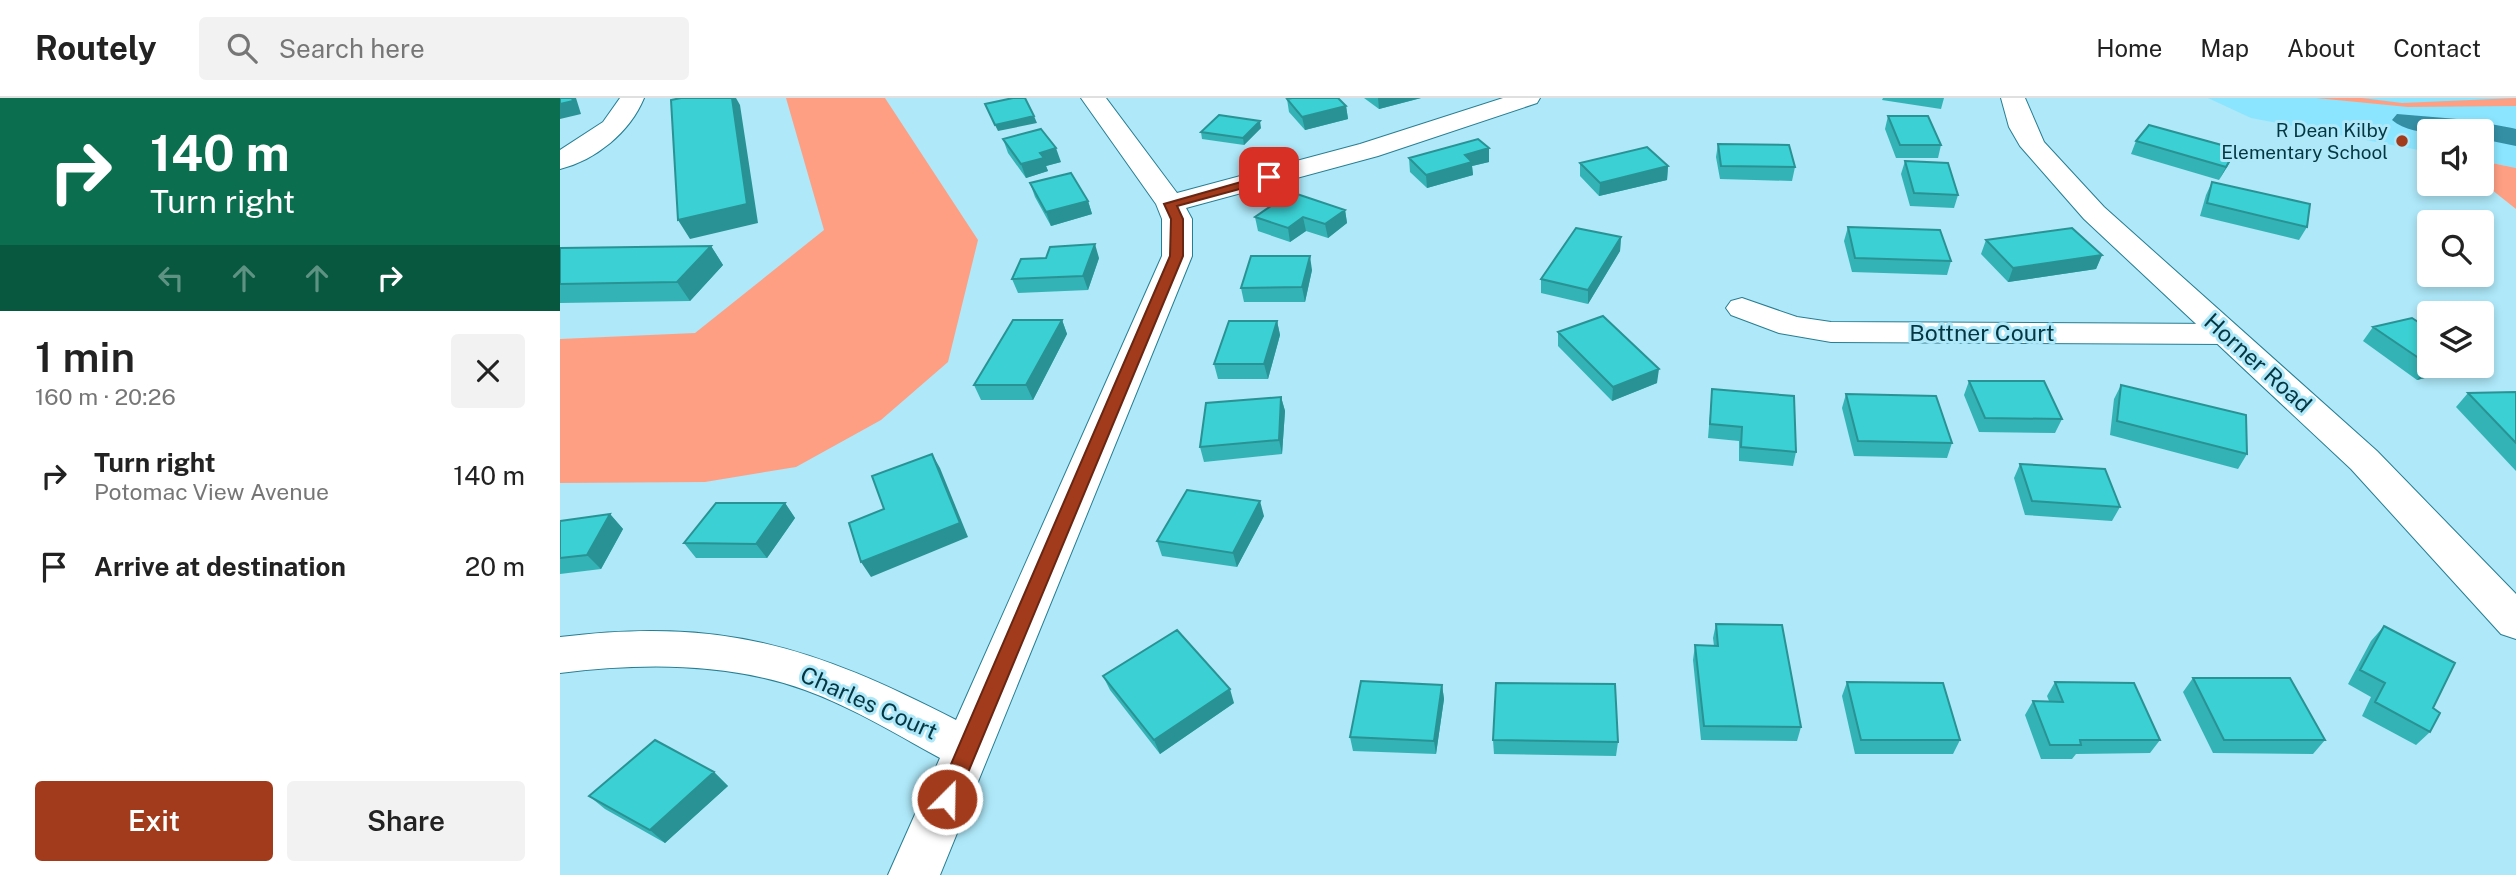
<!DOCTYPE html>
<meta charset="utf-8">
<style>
body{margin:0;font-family:"Public Sans",sans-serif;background:#f2f2f2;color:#222;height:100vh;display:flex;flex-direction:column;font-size:26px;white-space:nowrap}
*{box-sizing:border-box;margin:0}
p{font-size:23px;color:#767676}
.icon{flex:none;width:38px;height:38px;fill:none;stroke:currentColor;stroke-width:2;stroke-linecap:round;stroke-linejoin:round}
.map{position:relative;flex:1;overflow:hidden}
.drawer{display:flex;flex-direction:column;background:#fff;width:560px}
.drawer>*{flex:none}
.top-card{background:#0b6e4f;color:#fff;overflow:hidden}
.buttons{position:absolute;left:1857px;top:21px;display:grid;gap:14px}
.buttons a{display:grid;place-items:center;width:77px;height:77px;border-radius:7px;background:#fff;box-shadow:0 4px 10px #0003;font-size:35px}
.pin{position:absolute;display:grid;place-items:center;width:60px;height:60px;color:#fff;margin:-30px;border-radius:14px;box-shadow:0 4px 10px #0006}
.me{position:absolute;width:77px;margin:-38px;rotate:23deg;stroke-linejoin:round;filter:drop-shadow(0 0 5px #0008)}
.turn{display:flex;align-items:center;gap:24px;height:147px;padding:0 35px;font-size:32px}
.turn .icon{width:91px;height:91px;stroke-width:2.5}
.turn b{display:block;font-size:49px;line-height:60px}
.lanes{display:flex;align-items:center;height:66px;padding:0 35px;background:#0003;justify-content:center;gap:35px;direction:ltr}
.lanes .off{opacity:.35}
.round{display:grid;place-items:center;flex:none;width:74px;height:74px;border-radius:7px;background:#f2f2f2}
.overview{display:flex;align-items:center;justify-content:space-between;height:119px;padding:0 35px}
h1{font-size:42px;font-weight:600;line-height:52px}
.button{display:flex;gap:14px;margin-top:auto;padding:14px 35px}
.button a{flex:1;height:80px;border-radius:7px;background:#a23b1b;color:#fff;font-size:28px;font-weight:600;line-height:80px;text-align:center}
.button a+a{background:#f2f2f2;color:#222}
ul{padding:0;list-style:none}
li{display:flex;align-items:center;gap:21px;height:91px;padding:0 35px}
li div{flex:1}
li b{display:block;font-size:26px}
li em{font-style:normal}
header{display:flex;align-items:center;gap:42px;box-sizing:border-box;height:98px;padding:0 35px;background:#fff;border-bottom:2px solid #e0e0e0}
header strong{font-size:33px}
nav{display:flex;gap:38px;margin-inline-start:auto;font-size:24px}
.search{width:490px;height:63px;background:#f2f2f2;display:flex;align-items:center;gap:18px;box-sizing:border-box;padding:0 24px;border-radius:7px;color:#767676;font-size:26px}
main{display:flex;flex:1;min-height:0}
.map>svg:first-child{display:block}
</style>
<header>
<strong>Routely</strong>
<div class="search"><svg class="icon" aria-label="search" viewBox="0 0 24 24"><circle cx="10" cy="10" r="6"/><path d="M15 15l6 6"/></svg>Search here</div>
<nav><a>Home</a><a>Map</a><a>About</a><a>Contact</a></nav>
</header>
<main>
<section class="drawer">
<div class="top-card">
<div class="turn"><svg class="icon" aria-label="right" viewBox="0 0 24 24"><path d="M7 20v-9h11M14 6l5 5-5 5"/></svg><div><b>140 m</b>Turn right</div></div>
<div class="lanes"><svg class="icon off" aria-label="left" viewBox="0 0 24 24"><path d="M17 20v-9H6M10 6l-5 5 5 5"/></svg><svg class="icon off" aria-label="ahead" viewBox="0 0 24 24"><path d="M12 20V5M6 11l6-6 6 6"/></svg><svg class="icon off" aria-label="ahead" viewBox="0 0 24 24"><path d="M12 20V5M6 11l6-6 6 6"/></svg><svg class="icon" aria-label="right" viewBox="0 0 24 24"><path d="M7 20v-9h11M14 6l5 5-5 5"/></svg></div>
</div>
<div class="overview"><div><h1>1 min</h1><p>160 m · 20:26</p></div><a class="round"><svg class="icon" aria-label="close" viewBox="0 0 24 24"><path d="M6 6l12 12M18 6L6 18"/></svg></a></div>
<ul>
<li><svg class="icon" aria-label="right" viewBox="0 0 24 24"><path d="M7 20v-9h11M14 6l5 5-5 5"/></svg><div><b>Turn right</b><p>Potomac View Avenue</p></div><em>140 m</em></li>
<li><svg class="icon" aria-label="arrive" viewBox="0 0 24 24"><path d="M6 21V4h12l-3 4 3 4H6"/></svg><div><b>Arrive at destination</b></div><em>20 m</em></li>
</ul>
<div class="button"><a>Exit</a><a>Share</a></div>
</section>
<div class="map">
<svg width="1956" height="777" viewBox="0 0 1956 777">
<rect width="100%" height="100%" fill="#aee8f9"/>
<path fill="#8be5fe" d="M1648,0H1956V70L1922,63V33H1869V54L1691,20Z"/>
<path fill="#fe9f83" d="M226,0H325L418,142L388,264L321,322L236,369L145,384L0,385V241L135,235L264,132Z
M1756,0H1802L1842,5L1956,0V8L1848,9Z
M1922,63L1956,70V111L1922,84Z"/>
<path fill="#348fa5" d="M1837,16L1909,22L1952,30L1956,31V48L1922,41V33C1895,33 1854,41 1832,22Z"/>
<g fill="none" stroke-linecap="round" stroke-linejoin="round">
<defs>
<path id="minor" d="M60,0H84C70,34 36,62 0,71V52L43,24Z
M521,0H546L617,95L800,46L943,0H980L977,5L818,58L626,110L632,121V158L380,777H328L380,660C336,636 292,609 245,592C167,564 81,565 0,575V539C162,519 254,549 396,622L602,158V121L596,106Z
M1182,200L1237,219L1271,224L1665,226L1677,229L1682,236L1677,243L1665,246L1271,244L1219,235L1171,217L1166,210L1171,203Z"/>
<path id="major" d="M1441,0H1465L1484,44L1544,109L1817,353L1956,496V541L1941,536L1791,371L1524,121L1460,48L1449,29Z"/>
</defs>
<use href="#minor" stroke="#277d91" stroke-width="2"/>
<use href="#major" stroke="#277d91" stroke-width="2"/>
<use href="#minor" fill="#fff" fill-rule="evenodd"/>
<use href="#major" fill="#fff" fill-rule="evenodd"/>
</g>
<path fill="#33b3b5" d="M804,0H861L819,11Z
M1323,0H1384L1381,11L1322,2Z
M727,1L786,8L788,21L745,32L729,14Z
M1328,18L1381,47L1378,60H1336L1325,31Z
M701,30L684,47L642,41L641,34Z
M443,41L501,64L486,68L488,73L466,80L448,55Z
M1576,43L1676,51L1670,64L1659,82L1571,56Z
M1158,46L1235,69L1232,83L1160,81L1156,59Z
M929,50V64L912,68L913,77L867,90L850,74L849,60Z
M1345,63L1398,97L1394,110L1350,108L1341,76Z
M1020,65L1108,68L1107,82L1039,98L1020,78Z
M1652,84L1747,129L1739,142L1640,118L1646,97Z
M470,85L528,103L532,116L491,128L475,99Z
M785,112L787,125L768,140L746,133L730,144L698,133L695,119Z
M1288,129L1391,163L1387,177L1292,174L1284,143Z
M1061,139L1060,153L1028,206L981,195V181Z
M1426,142L1542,157L1536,171L1448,184L1421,156Z
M151,148L163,167L130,203L0,205V150Z
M539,160L528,192L458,195L452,181Z
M752,172L745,204H684L681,190Z
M502,222L507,236L473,302H421L414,287Z
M717,223L720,237L708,281H658L654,266Z
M1813,229L1869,268H1900L1896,272L1857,282L1803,243Z
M998,234L1097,285L1052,303L998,248Z
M1409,283L1502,321L1495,335L1419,334L1404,297Z
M1561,287L1687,356L1678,371L1550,337L1554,301Z
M1152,291L1236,354L1233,368L1179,363V343L1148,340Z
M1956,294V373L1896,309L1908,295Z
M1286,296L1392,345L1387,360L1294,358L1282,310Z
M721,299L725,313L722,356L644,364L640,349Z
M1460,366L1560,409L1552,423L1465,417L1454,380Z
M225,405L235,420L207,460H136L124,445Z
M50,416L63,431L41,471L0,476V423Z
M704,418L677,469L602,458L597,443Z
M1156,526L1241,629L1237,643L1141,642L1133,562L1135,547L1154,548L1153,540Z
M1824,528L1873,610L1870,634L1856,647L1802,618L1811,599L1788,586L1811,543Z
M543,578L674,605L600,656L550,592Z
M1633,580L1765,642L1753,656L1653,655L1623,594Z
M1287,584L1400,642L1393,656H1295L1282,598Z
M1495,584L1600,642L1590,655L1516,656L1512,661H1481L1465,617L1473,603H1489L1487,598Z
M882,587L884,601L876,656L793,653L790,639Z
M933,642L1058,644L1056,658L934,656Z
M154,674L168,688L105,745L45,711L29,698Z"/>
<path fill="#299294" d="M12,0H16L21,16L0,21V6Z
M172,0H176L180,7L198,125L130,141L118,122Z
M818,0H861L819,11Z
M786,8L788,21L745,32L742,19Z
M474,18L477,25L438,33L435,27Z
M700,23L701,30L684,47L683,40Z
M496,50L501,64L486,68L488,73L466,80L461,66L480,55Z
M929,50V64L912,68L913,77L867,90L866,77L905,57Z
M1676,51L1670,64L1659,82L1666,69Z
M1108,68L1107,82L1039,98L1040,85Z
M528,103L532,116L491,128L486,114Z
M785,112L787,125L768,140L765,126Z
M743,119L746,133L730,144L728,130Z
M1061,139L1060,153L1028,206V192Z
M535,146L539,160L528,192L523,178Z
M151,148L163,167L130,203L117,184Z
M1542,157L1536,171L1448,184L1453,170Z
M750,158L752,172L745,204L742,189Z
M502,222L507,236L473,302L466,287Z
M717,223L720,237L708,281L704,266Z
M1868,267L1900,268L1896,272L1857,282Z
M1099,271L1097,285L1052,303L1053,289Z
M721,299L725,313L722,356L719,342Z
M372,356L380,370L408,439L311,479L301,464Z
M700,403L704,418L677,469L673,455Z
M225,405L235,420L207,460L196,446Z
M50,416L63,431L41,471L27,457Z
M882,587L884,601L876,656L874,643Z
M670,591L674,605L600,656L594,642Z
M154,674L168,688L105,745L90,732Z"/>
<path fill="#3bd0d3" stroke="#299294" stroke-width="2" d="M0,0H12L13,3L0,6Z
M121,0H172L187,106L118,122L111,2Z
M453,0H465L474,18L435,27L425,6Z
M732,0H778L786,8L742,19L727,1Z
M659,17L700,23L683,40L641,34Z
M1328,18H1368L1381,47H1340Z
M1589,27L1676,51L1666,69L1576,43Z
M481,31L496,50L480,55L484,60L461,66L443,41Z
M918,41L929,50L905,57L912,64L866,77L849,60Z
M1158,46L1229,47L1235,69L1161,68Z
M1087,49L1108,68L1040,85L1020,65Z
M1345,63L1388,65L1398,97L1354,95Z
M511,75L528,103L486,114L470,85Z
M1652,84L1750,106L1747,129L1647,105Z
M731,94L785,112L765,126L743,119L728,130L695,119Z
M1288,129L1380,132L1391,163L1295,160Z
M1016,130L1061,139L1028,192L981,181Z
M1512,130L1542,157L1453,170L1426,142Z
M535,146L523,178L452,181L461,161L486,160L490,149Z
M151,148L117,184L0,186V150Z
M691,158H750L742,189L681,190Z
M1043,218L1099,271L1053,289L998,234Z
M1852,220L1869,231V267L1813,229Z
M453,222H502L466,287H414Z
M669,223H717L704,266H654Z
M1409,283H1484L1502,321L1425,320Z
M1561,287L1686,317L1687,356L1557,323Z
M1152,291L1234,298L1236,354L1181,349L1182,329L1150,326Z
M1956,294V345L1908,295Z
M1286,296L1376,298L1392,345L1298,343Z
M721,299L719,342L640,349L646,305Z
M372,356L400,425L301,464L289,425L324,411L312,378Z
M1460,366L1545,371L1560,409L1472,403Z
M627,392L700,403L673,455L597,443Z
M156,405H225L196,446L124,445Z
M50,416L27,457L0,460V423Z
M1156,526L1222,527L1241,629L1144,628L1135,547L1158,548Z
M1824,528L1895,565L1873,610L1880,615L1870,634L1815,604L1825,585L1800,572Z
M617,532L670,591L594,642L543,578Z
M1633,580H1730L1765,642H1664Z
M801,583L882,587L874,643L790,639Z
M1287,584L1383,585L1400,642H1301Z
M1495,584L1574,585L1600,642H1520L1521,647H1490L1473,603L1503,604Z
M936,585L1055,586L1058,644L933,642Z
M95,642L154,674L90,732L29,698Z"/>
<path fill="#a23b1b" stroke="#692612" stroke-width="2" d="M709,76L713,77V82L617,108L623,121V158L397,701L394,708L387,711L379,708L376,701L610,158L611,121L604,106Z"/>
<circle fill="#a23b1b" stroke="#aee8f9" stroke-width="2.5" cx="1842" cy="43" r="7"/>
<g text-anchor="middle" stroke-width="6" stroke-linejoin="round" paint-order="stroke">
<g font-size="19" fill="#043742" stroke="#aee8f9" text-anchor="end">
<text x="1828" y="39">R Dean Kilby<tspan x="1828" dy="22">Elementary School</tspan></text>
</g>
<g font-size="23" fill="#043742" stroke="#aee8f9">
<text x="1422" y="243">Bottner Court</text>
<text transform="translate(1698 265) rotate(42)" y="8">Horner Road</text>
<text transform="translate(309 605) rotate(24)" y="8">Charles Court</text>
</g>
</g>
</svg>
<div class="buttons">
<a><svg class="icon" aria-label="sound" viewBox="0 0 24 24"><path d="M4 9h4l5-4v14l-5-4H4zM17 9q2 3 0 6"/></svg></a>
<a><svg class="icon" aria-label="search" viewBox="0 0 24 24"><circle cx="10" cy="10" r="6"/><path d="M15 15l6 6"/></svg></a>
<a><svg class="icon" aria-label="layers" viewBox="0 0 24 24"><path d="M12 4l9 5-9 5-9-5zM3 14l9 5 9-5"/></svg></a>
</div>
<div class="pin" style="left:709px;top:79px;background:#d93025"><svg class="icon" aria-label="arrive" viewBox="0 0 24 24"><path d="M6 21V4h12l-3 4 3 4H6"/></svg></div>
<svg class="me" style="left:387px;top:701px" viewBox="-20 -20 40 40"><circle r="17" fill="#a23b1b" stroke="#fff" stroke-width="3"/><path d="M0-11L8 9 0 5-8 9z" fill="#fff"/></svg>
</div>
</main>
